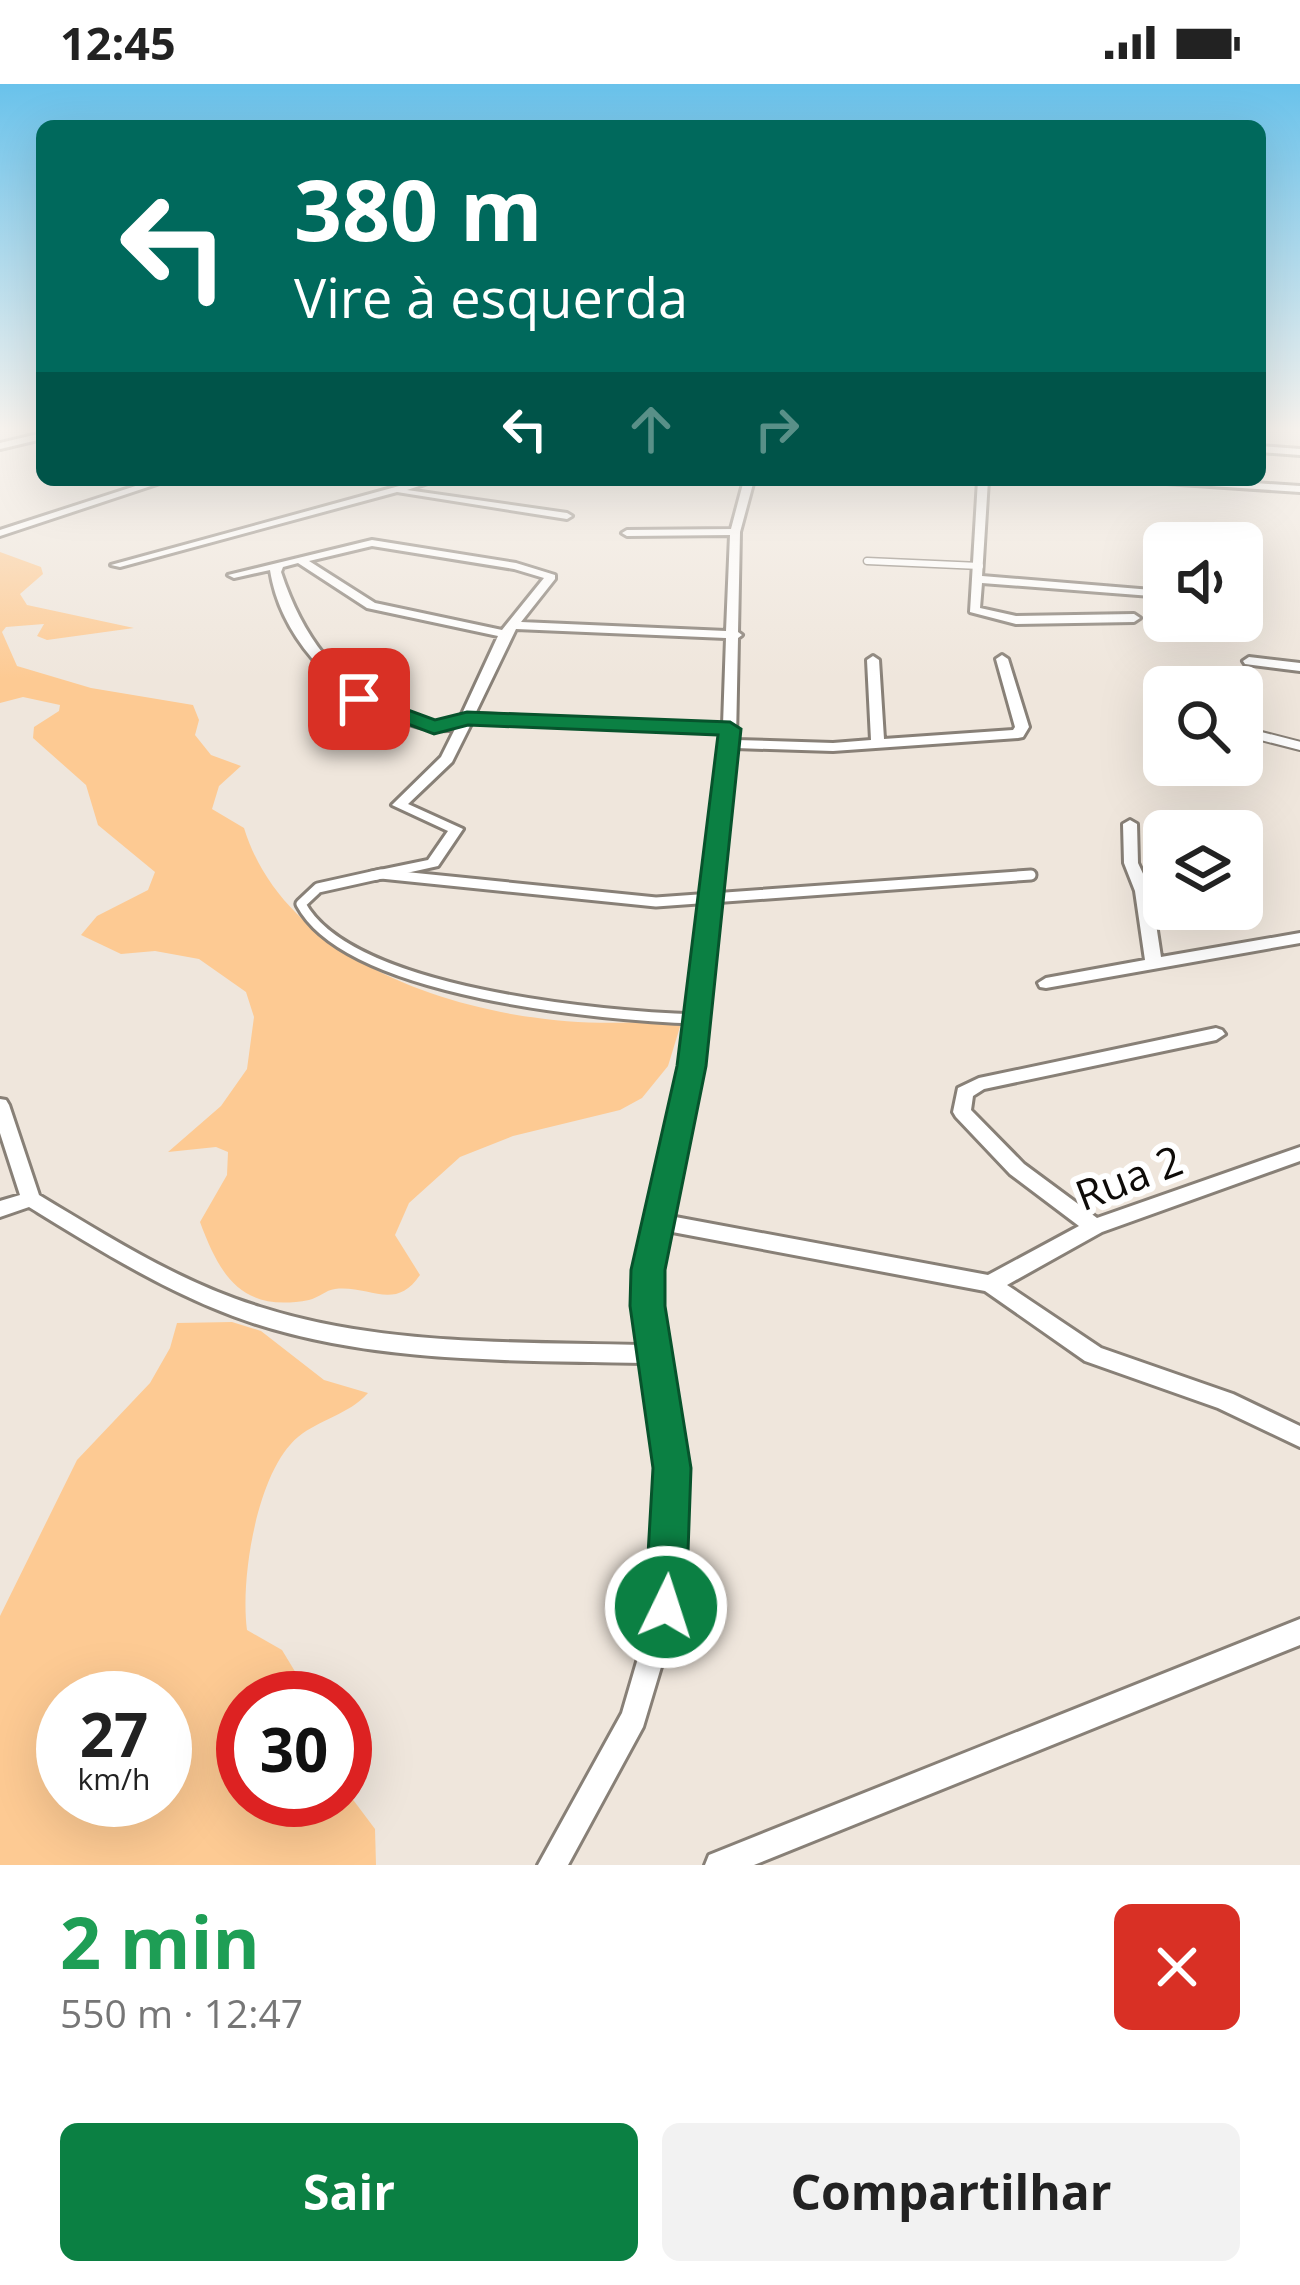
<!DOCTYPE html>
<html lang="pt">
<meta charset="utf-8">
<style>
body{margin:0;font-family:"Open Sans",sans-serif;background:#f2f2f2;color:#222;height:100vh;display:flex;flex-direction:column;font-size:45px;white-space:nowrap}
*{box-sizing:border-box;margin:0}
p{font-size:39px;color:#767676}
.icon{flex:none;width:66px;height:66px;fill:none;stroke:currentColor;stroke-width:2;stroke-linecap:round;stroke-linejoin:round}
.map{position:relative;height:1781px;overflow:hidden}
.side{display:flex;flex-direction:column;background:#fff;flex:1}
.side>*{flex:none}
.banner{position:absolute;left:36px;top:36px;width:1230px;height:366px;border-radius:18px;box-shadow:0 12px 48px #0002;background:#00695c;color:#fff;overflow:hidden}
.controls{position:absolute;left:1143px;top:438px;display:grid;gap:24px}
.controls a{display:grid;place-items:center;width:120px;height:120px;border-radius:18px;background:#fff;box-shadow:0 12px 48px #0002;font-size:60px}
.speed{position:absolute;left:36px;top:1587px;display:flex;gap:24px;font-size:60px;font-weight:700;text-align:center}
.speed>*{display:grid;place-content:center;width:156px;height:156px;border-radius:50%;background:#fff;box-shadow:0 12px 48px #0002;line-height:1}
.speed small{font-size:30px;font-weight:400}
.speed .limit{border:18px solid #d22;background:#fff;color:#111}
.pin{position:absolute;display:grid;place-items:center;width:102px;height:102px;color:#fff;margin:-51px;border-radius:24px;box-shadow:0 6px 18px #0006}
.me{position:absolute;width:132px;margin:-66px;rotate:4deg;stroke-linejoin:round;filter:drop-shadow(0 0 9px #0008)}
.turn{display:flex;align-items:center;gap:42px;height:252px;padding:0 60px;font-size:54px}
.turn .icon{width:156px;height:156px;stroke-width:2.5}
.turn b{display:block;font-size:84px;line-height:102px}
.lanes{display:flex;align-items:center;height:114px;padding:0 60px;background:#0003;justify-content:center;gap:60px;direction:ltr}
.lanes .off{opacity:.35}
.round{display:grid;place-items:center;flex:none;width:126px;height:126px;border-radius:18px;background:#f2f2f2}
.overview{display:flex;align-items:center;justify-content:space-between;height:204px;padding:0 60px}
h1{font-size:72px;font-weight:700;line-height:90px;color:#1e9e55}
.action{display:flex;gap:24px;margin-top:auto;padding:24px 60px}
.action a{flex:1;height:138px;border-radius:18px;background:#0b8043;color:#fff;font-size:48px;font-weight:700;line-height:138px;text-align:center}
.action a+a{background:#f2f2f2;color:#222}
.status{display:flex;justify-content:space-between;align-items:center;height:84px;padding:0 60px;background:#fff;direction:ltr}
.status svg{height:33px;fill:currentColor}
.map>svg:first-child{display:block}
</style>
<div class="status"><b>12:45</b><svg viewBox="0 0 49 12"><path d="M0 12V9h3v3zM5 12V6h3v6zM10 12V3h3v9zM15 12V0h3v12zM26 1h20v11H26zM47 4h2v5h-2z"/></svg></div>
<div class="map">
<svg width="1300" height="1781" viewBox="0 0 1300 1781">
<rect width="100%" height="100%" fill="#efe6dc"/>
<path fill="#fdca93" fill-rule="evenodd" d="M0,468L41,483L43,490L20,510L27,521L134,544L47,556L37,552L44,540L6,543L2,548L17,582L91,604L193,621L199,636L195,651L211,671L241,682L219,702L212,725L244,744C293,904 537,958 683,933L668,982L642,1014L620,1026L513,1052L460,1073L409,1119L395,1151L420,1191C395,1228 370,1201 335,1205C326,1206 318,1214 309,1216C242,1229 220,1192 200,1138L227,1091L228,1068L216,1063L168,1068L221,1022L247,985L254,933L246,908L199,875L155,867L121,870L81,851L97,832L148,806L155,788L98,741L86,701L33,654L34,643L59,627L60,621L23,613L0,619Z
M232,1238L261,1247L324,1296L368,1309C348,1331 320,1335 298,1353C257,1387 240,1495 247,1546L282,1566L311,1614H243V1716H345V1705L375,1745L376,1781H0V1532L77,1376L150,1299L170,1264L177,1239ZM63,1614H165V1716H63Z"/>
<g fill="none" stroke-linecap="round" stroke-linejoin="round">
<defs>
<path id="lane-far2" d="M867,477L980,482"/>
<path id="lane-far1" d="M1242,647L1300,662"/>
<path id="lane" d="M697,935C605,932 349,910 301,820L318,804L381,790L656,818L1031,791"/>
<path id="street" d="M42,349V355L0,365V359Z
M1260,362L1300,365V371L1260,368Z
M154,396H169L0,452V446Z
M421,396H437L407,406L567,429L572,432L567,435L397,408L120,483L111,481Z
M744,396H754L740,448L738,548L742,551L738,554L736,656L833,659L871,656L867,576L873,572L879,576L884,655L1013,646L1015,643L996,575L1002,571L1008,575L1029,643L1023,653L1018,654L833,667L735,664L701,982L670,1132L988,1191L1079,1142L1010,1090L956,1033L953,1028L958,1004L979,994L1216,944L1222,946L1225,950L1216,956L984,1005L973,1012L971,1026L1024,1080L1097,1134L1300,1063V1077L1102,1148L1007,1201L1101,1264L1233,1310L1300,1342V1363L1218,1324L1085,1277L985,1207L667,1147L658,1187V1222L684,1384L679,1523L643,1643L568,1781H538L622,1629L653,1523L660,1384L646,1279C514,1276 373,1280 247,1237C169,1210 99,1166 29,1123L0,1133V1117L20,1111L0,1049V1015L6,1016L9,1021L39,1111C109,1153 181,1199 260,1223C382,1262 516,1258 643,1261L638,1222V1187L683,982L723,649L472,638L452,678L408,720L463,745L438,782L375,796L370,794L367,791L370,788L428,776L448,747L392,721L441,673L455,645C433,649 412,642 391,633C332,607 280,551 270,486L234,494L228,491L372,456L516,479L555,491V495L521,538L726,547L730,451L627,452L622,449L627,446L731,445ZM372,462L514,485L544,494L502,546L375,519L309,477ZM298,479L367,524L498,552L461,632C440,644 420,636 399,627C336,600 302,551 281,488L283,483ZM516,545L726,554L723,641L475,630Z
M978,396H988L982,492L1164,507V513L982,499L980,524L1016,532L1134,530L1140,534L1134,538L1016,540L970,528Z
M1161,396H1210L1300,402V408L1166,399Z
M1249,573L1300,579V587L1245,580L1243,577Z
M1130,736L1137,740L1138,779L1151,807L1161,873L1300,849V859L1046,904L1040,903L1038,899L1046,894L1145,876L1135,807L1124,779L1123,740Z
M1300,1535V1561L754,1781H705L709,1771L719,1767Z"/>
</defs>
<use href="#lane-far2" stroke="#888077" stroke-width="9"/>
<use href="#lane-far1" stroke="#888077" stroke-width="12"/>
<use href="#lane" stroke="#888077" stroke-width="15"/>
<use href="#street" stroke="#888077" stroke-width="6"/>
<use href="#lane-far2" stroke="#fff" stroke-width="6"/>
<use href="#lane-far1" stroke="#fff" stroke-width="8"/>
<use href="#lane" stroke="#fff" stroke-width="9"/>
<use href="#street" fill="#fff" fill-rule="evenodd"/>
</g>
<linearGradient id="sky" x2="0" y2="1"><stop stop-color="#69c2eb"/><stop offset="0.58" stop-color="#f8f4ef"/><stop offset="1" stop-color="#f8f4ef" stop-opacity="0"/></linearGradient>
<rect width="1300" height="595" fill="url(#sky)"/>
<path fill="#0b8043" stroke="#07532c" stroke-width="3" d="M359,608L435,636L467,628L730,638L741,645L706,982L665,1186V1222L691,1384L686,1523L680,1538L666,1544L651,1538L645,1523L653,1384L630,1222L631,1186L677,982L718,651L468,641L434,650L352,619V610Z"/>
<g text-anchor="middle" stroke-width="12" stroke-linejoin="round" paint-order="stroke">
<g font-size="42" fill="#0e0b08" stroke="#fff">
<text transform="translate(1129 1094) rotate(-21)" y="15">Rua 2</text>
</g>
</g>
</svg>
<div class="controls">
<a><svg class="icon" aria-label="sound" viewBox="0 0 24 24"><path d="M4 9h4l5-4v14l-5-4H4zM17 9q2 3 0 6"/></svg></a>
<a><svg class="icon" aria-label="search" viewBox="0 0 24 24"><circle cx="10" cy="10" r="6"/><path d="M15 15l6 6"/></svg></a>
<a><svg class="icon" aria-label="layers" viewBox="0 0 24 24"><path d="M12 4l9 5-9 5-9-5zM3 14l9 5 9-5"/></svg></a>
</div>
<div class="speed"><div>27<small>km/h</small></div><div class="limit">30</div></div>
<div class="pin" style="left:359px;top:615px;background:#d93025"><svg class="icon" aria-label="arrive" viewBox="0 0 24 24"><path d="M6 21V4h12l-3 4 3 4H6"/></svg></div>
<svg class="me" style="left:666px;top:1523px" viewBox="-20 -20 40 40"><circle r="17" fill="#0b8043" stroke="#fff" stroke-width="3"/><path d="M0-11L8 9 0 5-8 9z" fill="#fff"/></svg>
<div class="banner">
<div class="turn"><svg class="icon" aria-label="left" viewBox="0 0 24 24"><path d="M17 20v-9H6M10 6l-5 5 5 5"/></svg><div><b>380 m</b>Vire à esquerda</div></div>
<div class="lanes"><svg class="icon" aria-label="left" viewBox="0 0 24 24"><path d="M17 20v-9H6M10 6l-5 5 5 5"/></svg><svg class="icon off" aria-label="ahead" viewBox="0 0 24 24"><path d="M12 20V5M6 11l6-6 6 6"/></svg><svg class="icon off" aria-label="right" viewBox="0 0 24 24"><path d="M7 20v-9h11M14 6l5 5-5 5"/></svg></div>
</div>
</div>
<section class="side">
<div class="overview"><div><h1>2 min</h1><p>550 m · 12:47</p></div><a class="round" style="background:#d93025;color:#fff"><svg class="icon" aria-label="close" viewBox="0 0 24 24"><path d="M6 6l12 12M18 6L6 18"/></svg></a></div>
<div class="action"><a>Sair</a><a>Compartilhar</a></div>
</section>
